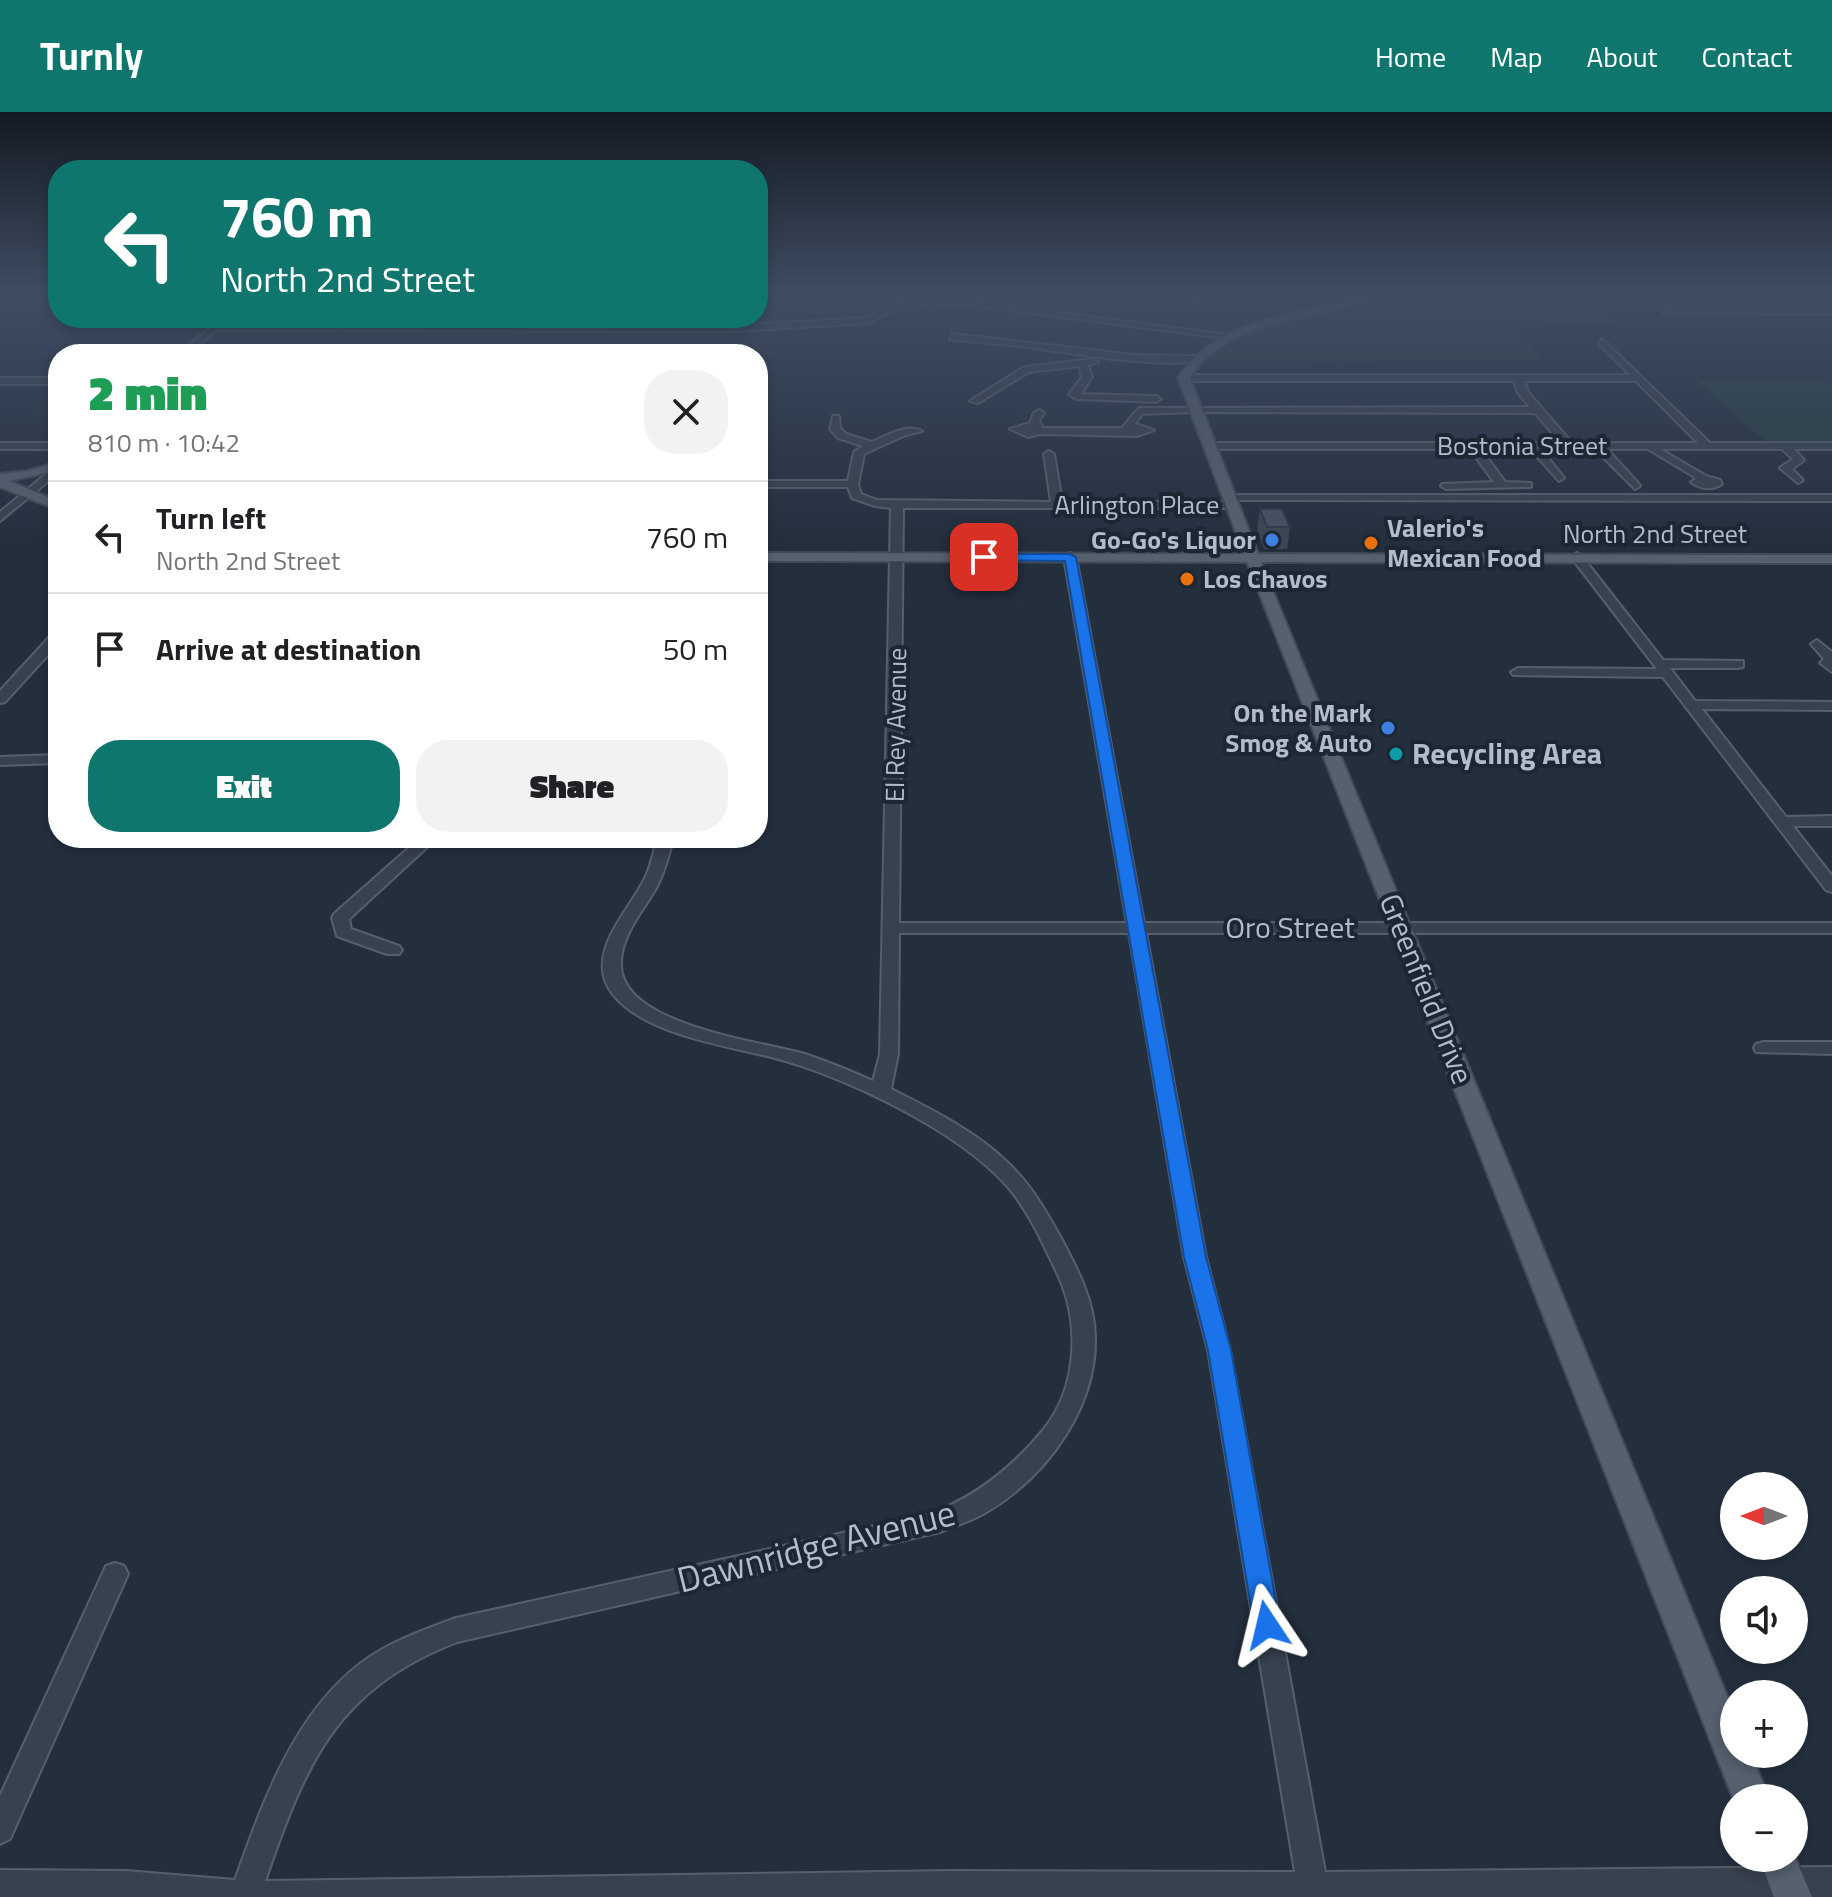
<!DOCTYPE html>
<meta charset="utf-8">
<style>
body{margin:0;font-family:"Titillium Web",sans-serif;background:#f2f2f2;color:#202124;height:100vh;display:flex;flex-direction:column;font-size:30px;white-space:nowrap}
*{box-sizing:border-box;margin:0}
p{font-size:26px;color:#757577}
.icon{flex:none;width:44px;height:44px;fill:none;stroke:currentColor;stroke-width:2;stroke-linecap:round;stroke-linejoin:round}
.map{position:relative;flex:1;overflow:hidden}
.details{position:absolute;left:48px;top:232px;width:720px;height:504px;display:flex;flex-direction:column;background:#fff;border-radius:32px;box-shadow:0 4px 12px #0003}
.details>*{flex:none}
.guide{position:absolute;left:48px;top:48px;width:720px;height:168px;border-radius:32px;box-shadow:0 4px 12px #0003;background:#0f766e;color:#fff;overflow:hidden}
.needle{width:52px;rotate:270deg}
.controls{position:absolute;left:1720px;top:1360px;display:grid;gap:16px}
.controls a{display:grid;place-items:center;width:88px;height:88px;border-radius:50%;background:#fff;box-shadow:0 4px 12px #0003;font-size:40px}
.pin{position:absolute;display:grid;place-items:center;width:68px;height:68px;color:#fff;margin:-34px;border-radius:16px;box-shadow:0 4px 12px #0006}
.me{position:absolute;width:88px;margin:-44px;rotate:350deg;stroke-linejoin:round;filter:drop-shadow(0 0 6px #0008)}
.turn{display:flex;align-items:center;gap:28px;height:168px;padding:0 40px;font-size:36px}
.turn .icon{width:104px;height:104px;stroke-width:2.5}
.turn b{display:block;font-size:56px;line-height:68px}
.round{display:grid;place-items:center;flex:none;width:84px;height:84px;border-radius:32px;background:#f2f2f2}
.summary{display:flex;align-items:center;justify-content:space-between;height:136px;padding:0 40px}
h1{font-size:48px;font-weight:800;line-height:60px;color:#1e9e55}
.action{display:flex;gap:16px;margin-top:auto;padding:16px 40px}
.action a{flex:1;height:92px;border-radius:32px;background:#0f766e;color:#fff;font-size:32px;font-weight:800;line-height:92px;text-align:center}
.action a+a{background:#f2f2f2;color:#202124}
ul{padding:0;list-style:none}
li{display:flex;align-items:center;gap:24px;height:112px;padding:0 40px;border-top:2px solid #e0e0e0}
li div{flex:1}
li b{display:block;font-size:30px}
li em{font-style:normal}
header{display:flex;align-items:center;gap:48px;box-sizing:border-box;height:112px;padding:0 40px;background:#0f766e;color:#fff}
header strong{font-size:38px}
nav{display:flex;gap:44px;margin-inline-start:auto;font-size:28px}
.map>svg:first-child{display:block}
</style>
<header>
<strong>Turnly</strong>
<nav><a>Home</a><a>Map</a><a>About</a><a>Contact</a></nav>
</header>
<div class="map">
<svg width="1832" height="1785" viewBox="0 0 1832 1785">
<rect width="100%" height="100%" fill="#242f3e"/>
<path fill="#263c3f" d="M1383,182H1434L1438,187L1595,188L1624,213L1518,214L1541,248L1196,249L1241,223Z
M1697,269H1825L1832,274V290L1829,291L1832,294V330H1766Z"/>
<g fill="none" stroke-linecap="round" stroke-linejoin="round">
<defs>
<path id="minor" d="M1150,182H1246L1199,187Z
M1284,182H1298L1341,195L1337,197Z
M970,189L1235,224L1231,227L970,193L900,194L869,211L737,219L216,218L189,242H180L220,206L224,209L221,212L737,213L867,206L898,190Z
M1666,196H1832V202L1663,201Z
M953,222L1134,243L1194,244L1199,247C1175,260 1046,237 1012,233C992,231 970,230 950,227Z
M1602,227L1710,331H1832V337H1794L1804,348L1792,357L1803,368L1798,371L1780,356L1793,347L1782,337H1660L1706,364L1720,368L1722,372C1713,379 1700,377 1691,370L1696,367L1693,364L1648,337H1607L1639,372L1640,374L1635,377L1595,337H1541L1564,366L1559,369L1530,337H1481L1505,370L1531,371V375L1446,377L1441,374L1442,372L1494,370L1470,337H1212L1207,334L1212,331H1561L1535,301L1193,300L1142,302L1135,312L1154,318L1137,324L1040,322L1028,325L1010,317L1030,311L1034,301L1039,298L1044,301L1039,309L1043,316H1122L1139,296L1530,295L1518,281L1514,269H1184L1179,266L1184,263H1630L1599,232ZM1524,269H1636L1698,331H1572L1528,280Z
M1093,247L1098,250L1088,253L1092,265L1081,282L1156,284L1161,287L1156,290L1076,287L1069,282L1082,265L1079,254L1029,260L978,291L970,289L1024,255Z
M0,266H58V272H0Z
M833,304H839L840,316L846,322L872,330C886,324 907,311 922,319L903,324L864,342L858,372L861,382L877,388L1051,390L1044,342L1049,339L1054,342L1062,390H1233L1239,393L1233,396H903L899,811H1127L1064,445L1070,441L1076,445L1144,811H1832V821H1146L1206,1145L1230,1238L1325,1760L1832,1755V1785H0V1758L126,1759L235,1768C263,1690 293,1603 361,1551C389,1530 423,1518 456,1506L929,1402C976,1385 1012,1356 1044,1317C1078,1274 1080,1211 1058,1163C1043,1132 1029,1099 1007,1074C958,1018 842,963 771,945C723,933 643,922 612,881C583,843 629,799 645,766C651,754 654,740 657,726H673C669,744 664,762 655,778C642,800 622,823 621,849C616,913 760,929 805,942C828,950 851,959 873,969L880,942L891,396L875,394L852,386L848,375H768L763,372L768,369H848L854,340L863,334L838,326L830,317ZM899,821H1129L1184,1145L1208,1238L1295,1760L954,1759L265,1769C306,1651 335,1578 457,1530L940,1420C955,1414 971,1409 985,1401C1050,1363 1103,1288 1094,1211C1090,1180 1075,1153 1061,1126C1046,1099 1031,1073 1009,1052C977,1020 931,997 891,977L898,942Z
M0,331H58V337H0Z
M58,352V361L0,409V400Z
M1231,383H1832V389L1227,388L1226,386Z
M1577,441L1581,443L1663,548L1743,549V555L1738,556H1670L1695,589L1832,590V598L1702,597L1786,705L1832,704V714H1793L1832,764V780L1826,778L1663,565L1513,563L1511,560L1518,556L1657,557L1571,445Z
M58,520V532L5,590L0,591V579L53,521Z
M1817,528L1832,540V560L1820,551L1824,547L1811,532Z
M58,643V651L0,653V645Z
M420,726H437L349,807L351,817L399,834L402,838L399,842H387L337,824L332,806L334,802Z
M1763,930H1832V942L1756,940L1754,936L1756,932Z
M115,1451L124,1454L128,1462L10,1727L0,1732V1684L106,1454Z"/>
<path id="major" d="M1364,182H1379C1367,190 1352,193 1338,197C1286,210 1220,217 1190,266L1258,442L1832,443V451L1261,450L1734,1601V1642H1751L1769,1686H1733L1247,450L758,449V441L1244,442L1178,266C1218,204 1301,204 1364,182Z
M1819,182H1831L1832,190Z
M58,350V358L9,369L58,389V398L0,375V362L28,359Z
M1794,1743L1812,1785H1774L1759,1746H1794Z"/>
</defs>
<use href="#minor" stroke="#565f6c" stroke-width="4"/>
<use href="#major" stroke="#414a57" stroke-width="4"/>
<use href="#minor" fill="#38414e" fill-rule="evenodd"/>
<use href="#major" fill="#56606e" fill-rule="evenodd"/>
</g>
<path fill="#3b4654" d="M1260,397L1290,415L1287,437H1264L1257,418Z"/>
<path fill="#455162" stroke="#303945" stroke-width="2" d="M1260,397H1282L1290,415H1267Z"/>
<linearGradient id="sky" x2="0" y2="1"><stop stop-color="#141a22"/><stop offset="0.42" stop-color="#3f4d63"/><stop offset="1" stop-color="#3f4d63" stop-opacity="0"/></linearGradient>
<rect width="1832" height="432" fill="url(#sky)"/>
<path fill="#1a73e8" stroke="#114b97" stroke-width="2" d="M984,442H1070L1076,445L1206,1145L1231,1238L1280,1513L1277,1521L1267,1525L1257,1521L1254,1513L1208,1238L1184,1145L1065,449L980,448V443Z"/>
<g fill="#3f7fe0" stroke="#1d2633" stroke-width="3">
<circle cx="1272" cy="428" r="8"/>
<circle cx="1388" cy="616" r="8"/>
</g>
<g fill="#e8710a" stroke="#1d2633" stroke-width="3">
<circle cx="1371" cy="431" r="8"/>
<circle cx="1187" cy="467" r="8"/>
</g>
<circle fill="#0f9aa8" stroke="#1d2633" stroke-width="3" cx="1396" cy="642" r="8"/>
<g text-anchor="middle" stroke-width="8" stroke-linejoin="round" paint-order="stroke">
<g font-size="26" fill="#b4bcc9" stroke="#1d2633">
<text x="1522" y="343">Bostonia Street</text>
<text x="1137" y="402">Arlington Place</text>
<text x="1655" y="431">North 2nd Street</text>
<text transform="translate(896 613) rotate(-89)" y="9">El Rey Avenue</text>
</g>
<g font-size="26" font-weight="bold" fill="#b4bcc9" stroke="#1d2633" text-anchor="start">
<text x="1387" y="425">Valerio's<tspan x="1387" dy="30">Mexican Food</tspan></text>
<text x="1256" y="437" text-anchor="end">Go-Go's Liquor</text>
<text x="1203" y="476">Los Chavos</text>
<text x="1372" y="610" text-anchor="end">On the Mark<tspan x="1372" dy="30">Smog &amp; Auto</tspan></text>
</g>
<g font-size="30" font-weight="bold" fill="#b4bcc9" stroke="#1d2633" text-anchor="start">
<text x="1412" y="652">Recycling Area</text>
</g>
<g font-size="30" fill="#b4bcc9" stroke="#1d2633">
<text x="1290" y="826">Oro Street</text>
<text transform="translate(1426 877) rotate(68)" y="10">Greenfield Drive</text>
</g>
<g font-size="36" fill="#b4bcc9" stroke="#1d2633">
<text transform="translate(816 1434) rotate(-14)" y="13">Dawnridge Avenue</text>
</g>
</g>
</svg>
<div class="controls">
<a><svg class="needle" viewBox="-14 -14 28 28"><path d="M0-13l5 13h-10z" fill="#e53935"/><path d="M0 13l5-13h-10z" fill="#757577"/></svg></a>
<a><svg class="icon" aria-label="sound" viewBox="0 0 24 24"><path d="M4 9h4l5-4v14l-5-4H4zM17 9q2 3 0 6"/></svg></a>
<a>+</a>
<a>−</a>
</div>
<div class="pin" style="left:984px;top:445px;background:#d93025"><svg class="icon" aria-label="arrive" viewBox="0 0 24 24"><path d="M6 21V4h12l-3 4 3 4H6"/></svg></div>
<svg class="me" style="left:1267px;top:1513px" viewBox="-20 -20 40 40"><path d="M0-17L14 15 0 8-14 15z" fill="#1a73e8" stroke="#fff" stroke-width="4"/></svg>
<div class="guide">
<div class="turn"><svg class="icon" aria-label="left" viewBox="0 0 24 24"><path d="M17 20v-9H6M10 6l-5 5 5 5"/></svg><div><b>760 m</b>North 2nd Street</div></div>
</div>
<section class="details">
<div class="summary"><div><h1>2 min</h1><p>810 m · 10:42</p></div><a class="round"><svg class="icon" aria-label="close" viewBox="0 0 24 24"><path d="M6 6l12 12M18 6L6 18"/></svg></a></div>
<ul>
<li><svg class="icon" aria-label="left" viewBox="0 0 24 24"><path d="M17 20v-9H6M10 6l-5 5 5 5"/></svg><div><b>Turn left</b><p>North 2nd Street</p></div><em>760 m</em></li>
<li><svg class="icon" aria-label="arrive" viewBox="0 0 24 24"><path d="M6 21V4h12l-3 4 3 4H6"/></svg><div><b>Arrive at destination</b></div><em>50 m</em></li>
</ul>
<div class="action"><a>Exit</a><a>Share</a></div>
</section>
</div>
